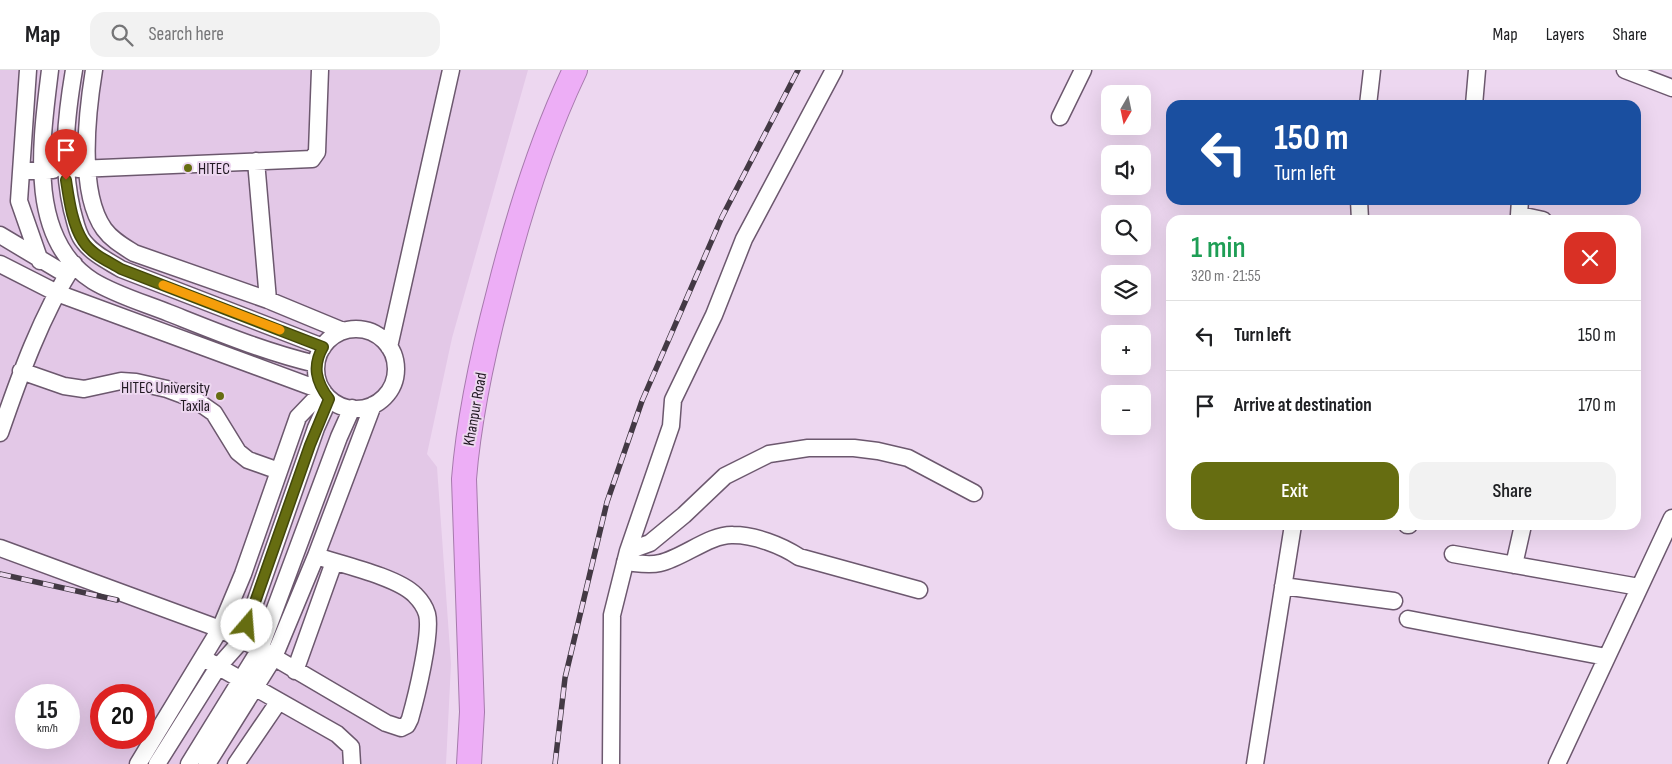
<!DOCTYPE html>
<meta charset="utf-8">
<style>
body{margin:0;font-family:"Sofia Sans Condensed",sans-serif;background:#f2f2f2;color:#202124;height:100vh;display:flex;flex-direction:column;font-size:19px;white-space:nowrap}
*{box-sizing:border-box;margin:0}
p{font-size:16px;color:#757577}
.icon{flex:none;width:28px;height:28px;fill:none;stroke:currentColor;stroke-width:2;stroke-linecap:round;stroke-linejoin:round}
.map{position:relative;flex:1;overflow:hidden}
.panel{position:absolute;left:1166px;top:145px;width:475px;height:315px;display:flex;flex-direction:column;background:#fff;border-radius:15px;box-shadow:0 5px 20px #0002}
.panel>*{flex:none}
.guide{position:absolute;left:1166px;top:30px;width:475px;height:105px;border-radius:15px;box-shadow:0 5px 20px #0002;background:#1a4fa0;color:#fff;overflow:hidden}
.needle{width:32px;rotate:189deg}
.buttons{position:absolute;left:1101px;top:15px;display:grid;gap:10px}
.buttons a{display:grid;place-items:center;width:50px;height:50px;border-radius:10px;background:#fff;box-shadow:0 5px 20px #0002;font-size:25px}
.speed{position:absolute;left:15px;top:614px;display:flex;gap:10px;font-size:25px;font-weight:700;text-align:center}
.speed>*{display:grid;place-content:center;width:65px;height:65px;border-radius:50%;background:#fff;box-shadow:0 5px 20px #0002;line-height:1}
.speed small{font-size:12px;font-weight:400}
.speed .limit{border:8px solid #d22;background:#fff;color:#111}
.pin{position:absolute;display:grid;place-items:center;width:42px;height:42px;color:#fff;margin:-51px -21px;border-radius:50% 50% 50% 0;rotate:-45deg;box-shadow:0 0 5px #0007}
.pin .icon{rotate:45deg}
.me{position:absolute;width:55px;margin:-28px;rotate:18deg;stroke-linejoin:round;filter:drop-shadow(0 0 4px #0008)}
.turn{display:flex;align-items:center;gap:18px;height:105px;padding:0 25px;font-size:22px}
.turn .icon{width:65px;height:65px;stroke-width:2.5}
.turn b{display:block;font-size:35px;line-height:42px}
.round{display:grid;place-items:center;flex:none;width:52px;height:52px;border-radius:15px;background:#f2f2f2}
.overview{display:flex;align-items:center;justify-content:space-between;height:85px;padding:0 25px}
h1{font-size:30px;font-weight:600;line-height:38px;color:#1e9e55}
.cta{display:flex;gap:10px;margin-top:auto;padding:10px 25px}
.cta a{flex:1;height:58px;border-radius:15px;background:#666d11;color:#fff;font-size:20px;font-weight:600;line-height:58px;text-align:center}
.cta a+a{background:#f2f2f2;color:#202124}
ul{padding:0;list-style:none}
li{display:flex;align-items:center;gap:15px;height:70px;padding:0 25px;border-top:1px solid #e0e0e0}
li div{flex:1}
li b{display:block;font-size:19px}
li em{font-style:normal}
header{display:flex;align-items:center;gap:30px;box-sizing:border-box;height:70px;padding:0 25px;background:#fff;border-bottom:1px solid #e0e0e0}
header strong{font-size:24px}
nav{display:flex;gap:28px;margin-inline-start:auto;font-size:18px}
.search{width:350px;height:45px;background:#f2f2f2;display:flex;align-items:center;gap:12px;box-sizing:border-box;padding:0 18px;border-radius:15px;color:#757577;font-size:19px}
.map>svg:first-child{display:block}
</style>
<header>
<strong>Map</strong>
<div class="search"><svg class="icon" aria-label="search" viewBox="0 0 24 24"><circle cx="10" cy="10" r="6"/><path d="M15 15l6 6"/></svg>Search here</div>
<nav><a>Map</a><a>Layers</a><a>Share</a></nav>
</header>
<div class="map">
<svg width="1672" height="694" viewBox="0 0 1672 694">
<rect width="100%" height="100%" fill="#edd7f0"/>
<path fill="#e3c8e7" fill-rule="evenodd" d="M0,0H528L452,268L427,384L437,397L451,594L446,694H0ZM26,625H69V668H26ZM101,625H144V668H101Z"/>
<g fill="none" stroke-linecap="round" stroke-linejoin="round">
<defs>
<path id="minor" d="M28,0L19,131L40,191
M50,0C42,67 25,168 93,211C116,225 144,233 169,243C217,262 265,282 316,294
M74,0C66,47 61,93 72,140C75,150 77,164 84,172C93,184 108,191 121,199L323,277
M94,0C87,43 78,122 104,159C112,170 123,176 134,183L268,230L343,261
M1625,0L1672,18
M1368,35L1372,0
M1474,35L1477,0
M1060,47L1083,0
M256,91L268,230
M78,99L312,89L317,82L320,0
M21,101L53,100
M1359,130L1360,150
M1520,130L1519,145L1543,150
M0,165L67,205
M0,194L57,223L323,321L298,347L243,504L220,559L138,694
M316 299a40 40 0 1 1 80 0a40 40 0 1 1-80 0Z
M389,277L451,0
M21,301L64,316L84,319L121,311L136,312L167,319L194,329L214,343L238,382L248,390L279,401
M0,363C20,305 41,246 74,194
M1407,455H1409
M0,478L220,559L260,579L386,653L401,658L407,655L410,649C416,628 432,563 427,544C425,537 420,530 415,525C398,507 340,494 316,486
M628,481L650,473L684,445L725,406L769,384L808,378H854L878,381L908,388L974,423
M1453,484L1639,517
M625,492C637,493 648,496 660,493C683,488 710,464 733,465C754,465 781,475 799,487L919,520
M1514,495L1523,455
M1283,516L1394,531
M1408,549L1606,587
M210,592L337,664L351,677L352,694
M295,601L334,492
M157,694L218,597L242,570L316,358L329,329
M189,694L260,579L339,367L352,338
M207,694L274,587L316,486L373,335
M236,694L279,631
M611,694L612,545L628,481L671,356L673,330L714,245L744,169L834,0
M1255,694L1293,455
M1557,694L1672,448"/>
<path id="highway" d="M469,694L472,642L464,409C469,346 483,283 499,222C518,146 541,71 575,0"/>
</defs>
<use href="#minor" stroke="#6c586e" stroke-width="19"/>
<use href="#highway" stroke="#a67aac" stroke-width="26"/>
<use href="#minor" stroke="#fff" stroke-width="16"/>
<use href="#highway" stroke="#edaef6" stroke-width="24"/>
<defs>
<path id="rail" d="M0,504L117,530
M555,694L565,608L607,432L642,331L722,147L798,0"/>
</defs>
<use href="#rail" stroke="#433944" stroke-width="5.5"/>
<use href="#rail" stroke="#edd7f0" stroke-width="4" stroke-dasharray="11" stroke-linecap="butt"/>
</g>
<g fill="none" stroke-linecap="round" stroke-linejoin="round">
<defs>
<path id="route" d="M66,110C69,129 72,154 83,171C91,184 108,191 121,199L323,277C312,296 316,312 329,329L310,375L247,555"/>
</defs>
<use href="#route" stroke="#42470b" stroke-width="12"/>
<use href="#route" stroke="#666d11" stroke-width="9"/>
<path stroke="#f59e0b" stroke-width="9" d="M163,215L280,260"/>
</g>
<g fill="#666d11" stroke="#edd7f0" stroke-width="2">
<circle cx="188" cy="98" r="5"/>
<circle cx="220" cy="326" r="5"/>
</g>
<g text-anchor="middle" stroke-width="4" stroke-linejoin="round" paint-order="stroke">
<g font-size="16" fill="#211922" stroke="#edd7f0" text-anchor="start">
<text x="198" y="104">HITEC</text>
<text x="210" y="323" text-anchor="end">HITEC University<tspan x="210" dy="18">Taxila</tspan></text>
</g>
<g font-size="16" fill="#211922" stroke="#edd7f0">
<text transform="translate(474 339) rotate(-80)" y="6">Khanpur Road</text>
</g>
</g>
</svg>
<div class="buttons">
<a><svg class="needle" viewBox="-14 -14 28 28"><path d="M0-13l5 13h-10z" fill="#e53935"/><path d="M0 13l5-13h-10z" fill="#757577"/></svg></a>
<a><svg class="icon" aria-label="sound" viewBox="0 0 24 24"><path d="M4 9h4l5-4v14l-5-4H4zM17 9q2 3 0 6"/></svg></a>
<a><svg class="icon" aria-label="search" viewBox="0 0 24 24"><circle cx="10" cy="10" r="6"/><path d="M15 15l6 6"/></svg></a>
<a><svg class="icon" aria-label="layers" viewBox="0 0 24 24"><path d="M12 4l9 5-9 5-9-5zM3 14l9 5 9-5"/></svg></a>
<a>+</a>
<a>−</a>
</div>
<div class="speed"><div>15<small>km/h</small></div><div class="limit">20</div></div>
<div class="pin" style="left:66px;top:110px;background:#d93025"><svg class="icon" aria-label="arrive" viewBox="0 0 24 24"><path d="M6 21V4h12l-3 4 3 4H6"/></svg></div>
<svg class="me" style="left:247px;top:555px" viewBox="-20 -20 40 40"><circle r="19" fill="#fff"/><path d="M0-13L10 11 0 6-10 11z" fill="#666d11"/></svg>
<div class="guide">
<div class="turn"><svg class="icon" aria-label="left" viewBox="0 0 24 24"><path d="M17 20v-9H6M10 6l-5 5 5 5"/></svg><div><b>150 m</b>Turn left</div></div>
</div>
<section class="panel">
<div class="overview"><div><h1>1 min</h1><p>320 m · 21:55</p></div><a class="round" style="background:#d93025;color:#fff"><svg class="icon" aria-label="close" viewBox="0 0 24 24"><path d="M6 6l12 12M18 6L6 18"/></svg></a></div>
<ul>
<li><svg class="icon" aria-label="left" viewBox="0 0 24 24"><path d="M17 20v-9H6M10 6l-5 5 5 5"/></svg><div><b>Turn left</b></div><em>150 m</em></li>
<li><svg class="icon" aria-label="arrive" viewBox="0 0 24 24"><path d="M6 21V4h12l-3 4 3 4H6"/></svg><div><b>Arrive at destination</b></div><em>170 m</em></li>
</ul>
<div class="cta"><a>Exit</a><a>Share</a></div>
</section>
</div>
